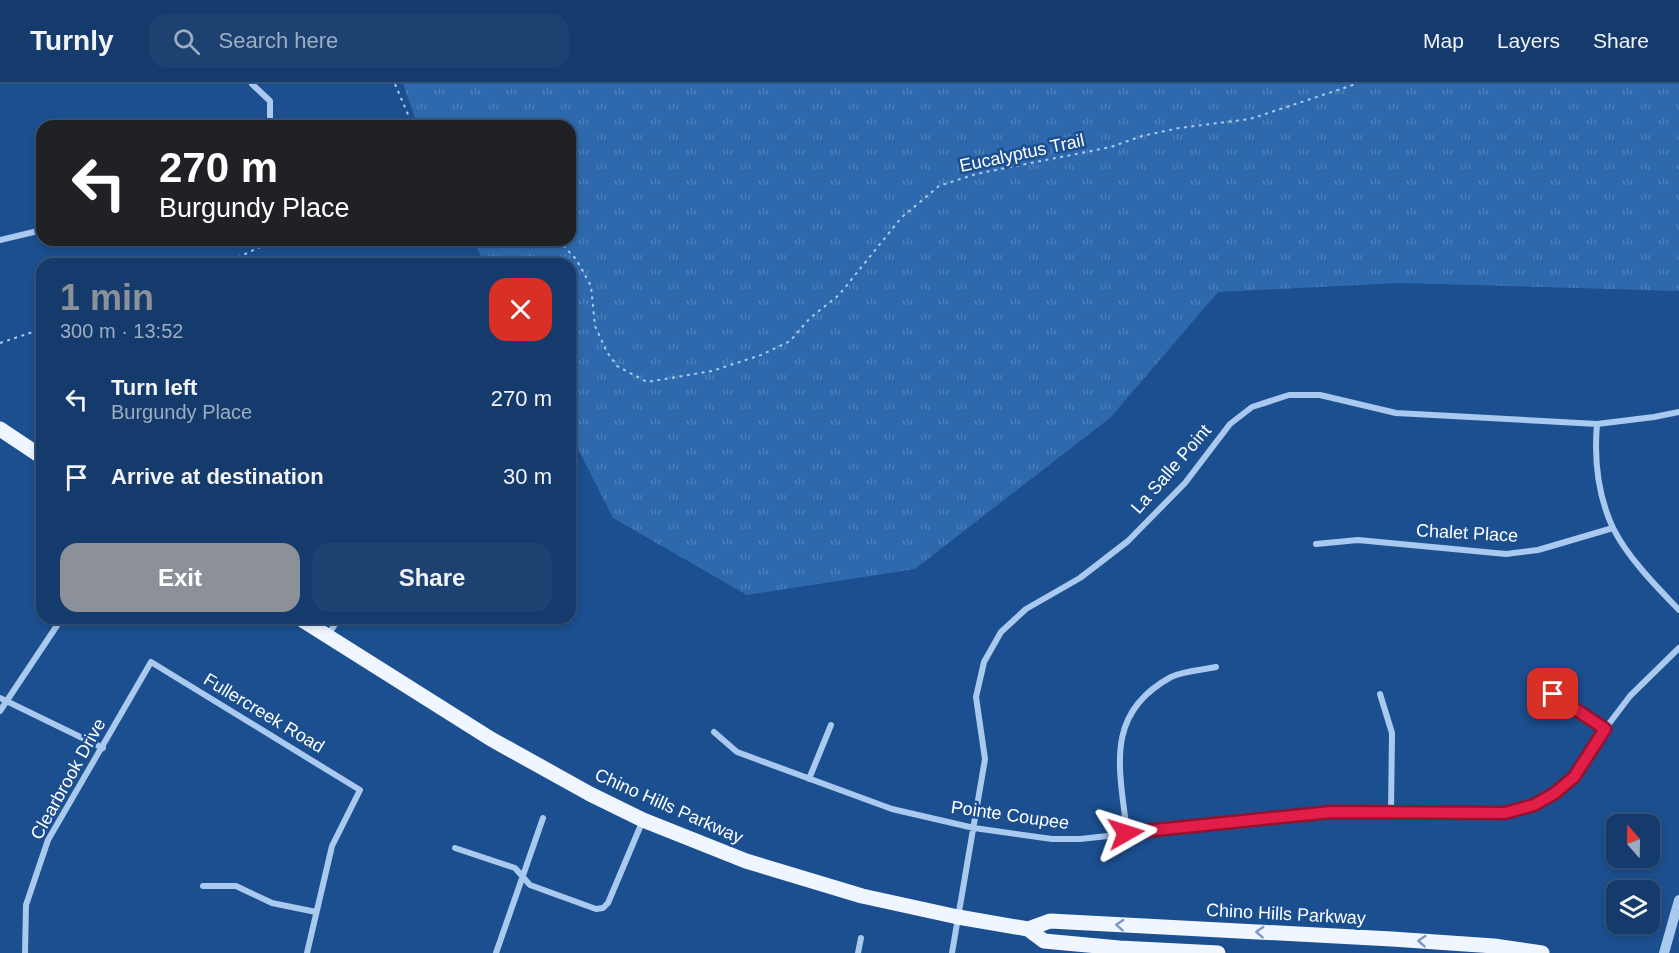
<!DOCTYPE html>
<meta charset="utf-8">
<style>
body{margin:0;font-family:Helvetica,sans-serif;background:#1d4271;color:#f1f3f6;height:100vh;display:flex;flex-direction:column;font-size:22px;white-space:nowrap}
*{box-sizing:border-box;margin:0}
p{font-size:20px;color:#9dadc1}
.icon{flex:none;width:33px;height:33px;fill:none;stroke:currentColor;stroke-width:2;stroke-linecap:round;stroke-linejoin:round}
.map{position:relative;flex:1;overflow:hidden}
.sheet{position:absolute;left:36px;top:174px;width:540px;height:366px;display:flex;flex-direction:column;background:#143b6b;border-radius:18px;box-shadow:0 3px 9px #0003,0 0 0 2px #33557e}
.sheet>*{flex:none}
.top-card{position:absolute;left:36px;top:36px;width:540px;height:126px;border-radius:18px;box-shadow:0 3px 9px #0003,0 0 0 2px #33557e;background:#202124;color:#fff;overflow:hidden}
.needle{width:39px;rotate:340deg}
.tools{position:absolute;left:1606px;top:730px;display:grid;gap:12px}
.tools a{display:grid;place-items:center;width:54px;height:54px;border-radius:12px;background:#143b6b;box-shadow:0 3px 9px #0003,0 0 0 2px #33557e;font-size:30px}
.pin{position:absolute;display:grid;place-items:center;width:51px;height:51px;color:#fff;margin:-26px;border-radius:12px;box-shadow:0 3px 9px #0006}
.me{position:absolute;width:66px;margin:-33px;rotate:84deg;stroke-linejoin:round;filter:drop-shadow(0 0 4px #0008)}
.turn{display:flex;align-items:center;gap:21px;height:126px;padding:0 24px;font-size:27px}
.turn .icon{width:78px;height:78px;stroke-width:2.5}
.turn b{display:block;font-size:42px;line-height:51px}
.round{display:grid;place-items:center;flex:none;width:63px;height:63px;border-radius:18px;background:#1d4271}
.summary{display:flex;align-items:center;justify-content:space-between;height:102px;padding:0 24px}
h1{font-size:36px;font-weight:800;line-height:45px;color:#8c9099}
.button{display:flex;gap:12px;margin-top:auto;padding:12px 24px}
.button a{flex:1;height:69px;border-radius:18px;background:#8c9099;color:#fff;font-size:24px;font-weight:800;line-height:69px;text-align:center}
.button a+a{background:#1d4271;color:#f1f3f6}
ul{padding:0;list-style:none}
li{display:flex;align-items:center;gap:18px;height:78px;padding:0 24px}
li div{flex:1}
li b{display:block;font-size:22px}
li em{font-style:normal}
header{display:flex;align-items:center;gap:36px;box-sizing:border-box;height:84px;padding:0 30px;background:#143b6b;border-bottom:2px solid #33557e}
header strong{font-size:28px}
nav{display:flex;gap:33px;margin-inline-start:auto;font-size:21px}
.search{width:420px;height:54px;background:#1d4271;display:flex;align-items:center;gap:15px;box-sizing:border-box;padding:0 21px;border-radius:18px;color:#9dadc1;font-size:22px}
.map>svg:first-child{display:block}
</style>
<header>
<strong>Turnly</strong>
<div class="search"><svg class="icon" aria-label="search" viewBox="0 0 24 24"><circle cx="10" cy="10" r="6"/><path d="M15 15l6 6"/></svg>Search here</div>
<nav><a>Map</a><a>Layers</a><a>Share</a></nav>
</header>
<div class="map">
<svg width="1679" height="869" viewBox="0 0 1679 869">
<defs>
<pattern id="grass-tufts" width="24" height="20" patternUnits="userSpaceOnUse" patternTransform="scale(1.5)"><rect width="24" height="20" fill="#2e69ad"/><path d="M3 7l-1-3M5 7V3M7 7l1-3M15 17l-1-3M17 17v-4M19 17l1-3" fill="none" stroke="#4d80b9"/></pattern>
</defs>
<rect width="100%" height="100%" fill="#1b4f8f"/>
<path fill="url(#grass-tufts)" d="M403,0H1679V207L1400,199L1218,208L1110,334L915,485L747,511L613,434L570,349V180H485L473,156H570V42H418Z"/>
<g fill="none" stroke-linecap="round" stroke-linejoin="round">
<path stroke="#a9c9ee" stroke-width="2" stroke-dasharray="3 4.5" stroke-linecap="butt" d="M395,0L413,42
M558,156L576,175L591,202L595,242L607,268L617,282L647,298L712,287L761,271L790,257L810,234L839,211L901,134L939,102L976,90L1111,63L1142,52L1179,44L1250,35L1356,0
M224,180L275,156
M0,259L42,245"/>
<path stroke="#a9c9ee" stroke-width="6" d="M252,0L270,17V42
M0,156L42,146
M1597,340C1594,375 1598,412 1613,444C1628,474 1656,502 1679,526
M1316,460L1358,456L1506,470L1538,466L1613,444
M328,551L339,534
M1536,599L1605,645
M1380,610L1392,649L1391,728
M0,614L103,664
M0,627L62,534
M714,648L737,668L892,725L974,744L1052,755H1080L1331,728L1505,729L1534,721L1555,709L1574,693L1605,645L1630,612L1679,564
M809,695L831,641
M1127,749C1120,686 1103,630 1171,593C1183,587 1202,586 1216,583
M455,764L515,784L530,801L596,825L603,824L608,819L643,736
M203,802H236L272,819L316,828
M25,869L26,821L48,756L151,578L360,706L332,762L307,869
M496,869L543,734
M858,869L861,854
M952,869L985,675L976,613L984,578L1001,548L1026,525L1080,494L1128,457L1185,399L1230,340L1252,323L1289,311H1320L1396,329L1597,340L1654,333L1679,328"/>
<path stroke="#a9c9ee" stroke-width="10" d="M1664,869L1679,816"/>
<path stroke="#f0f6ff" stroke-width="15" d="M0,345L42,373
M299,534L491,655L590,710L643,736L746,777L862,812L958,833L1028,845L1050,837L1392,855L1494,862L1542,869
M1028,845L1044,857L1119,864L1218,869"/>
</g>
<defs><path id="oneway-chevron" d="M-2-3.5L2.5 0L-2 3.5" fill="none" stroke-width="1.6" stroke-linecap="round" stroke-linejoin="round" transform="scale(1.5)"/></defs>
<g stroke="#7b9ac1">
<use href="#oneway-chevron" transform="translate(1120 841) rotate(-177)"/>
<use href="#oneway-chevron" transform="translate(1260 848) rotate(-177)"/>
<use href="#oneway-chevron" transform="translate(1422 857) rotate(-176)"/>
</g>
<g fill="none" stroke-linecap="round" stroke-linejoin="round">
<defs>
<path id="route" d="M1126,749L1331,728L1505,729L1534,721L1555,709L1574,693L1605,645L1553,610"/>
</defs>
<use href="#route" stroke="#92132f" stroke-width="15"/>
<use href="#route" stroke="#e11d48" stroke-width="10"/>
</g>
<g text-anchor="middle" stroke-width="5" stroke-linejoin="round" paint-order="stroke">
<g font-size="18" fill="#fff" stroke="#1b4f8f">
<text transform="translate(1022 69) rotate(-12)" y="6">Eucalyptus Trail</text>
<text transform="translate(1171 385) rotate(-49)" y="6">La Salle Point</text>
<text transform="translate(1467 449) rotate(3)" y="6">Chalet Place</text>
<text transform="translate(264 629) rotate(31)" y="6">Fullercreek Road</text>
<text transform="translate(68 695) rotate(-61)" y="6">Clearbrook Drive</text>
<text transform="translate(669 722) rotate(24)" y="6">Chino Hills Parkway</text>
<text transform="translate(1010 731) rotate(8)" y="6">Pointe Coupee</text>
<text transform="translate(1286 830) rotate(3)" y="6">Chino Hills Parkway</text>
</g>
</g>
</svg>
<div class="tools">
<a><svg class="needle" viewBox="-14 -14 28 28"><path d="M0-13l5 13h-10z" fill="#e53935"/><path d="M0 13l5-13h-10z" fill="#9dadc1"/></svg></a>
<a><svg class="icon" aria-label="layers" viewBox="0 0 24 24"><path d="M12 4l9 5-9 5-9-5zM3 14l9 5 9-5"/></svg></a>
</div>
<div class="pin" style="left:1553px;top:610px;background:#d93025"><svg class="icon" aria-label="arrive" viewBox="0 0 24 24"><path d="M6 21V4h12l-3 4 3 4H6"/></svg></div>
<svg class="me" style="left:1126px;top:749px" viewBox="-20 -20 40 40"><path d="M0-17L14 15 0 8-14 15z" fill="#e11d48" stroke="#fff" stroke-width="4"/></svg>
<div class="top-card">
<div class="turn"><svg class="icon" aria-label="left" viewBox="0 0 24 24"><path d="M17 20v-9H6M10 6l-5 5 5 5"/></svg><div><b>270 m</b>Burgundy Place</div></div>
</div>
<section class="sheet">
<div class="summary"><div><h1>1 min</h1><p>300 m · 13:52</p></div><a class="round" style="background:#d93025;color:#fff"><svg class="icon" aria-label="close" viewBox="0 0 24 24"><path d="M6 6l12 12M18 6L6 18"/></svg></a></div>
<ul>
<li><svg class="icon" aria-label="left" viewBox="0 0 24 24"><path d="M17 20v-9H6M10 6l-5 5 5 5"/></svg><div><b>Turn left</b><p>Burgundy Place</p></div><em>270 m</em></li>
<li><svg class="icon" aria-label="arrive" viewBox="0 0 24 24"><path d="M6 21V4h12l-3 4 3 4H6"/></svg><div><b>Arrive at destination</b></div><em>30 m</em></li>
</ul>
<div class="button"><a>Exit</a><a>Share</a></div>
</section>
</div>
